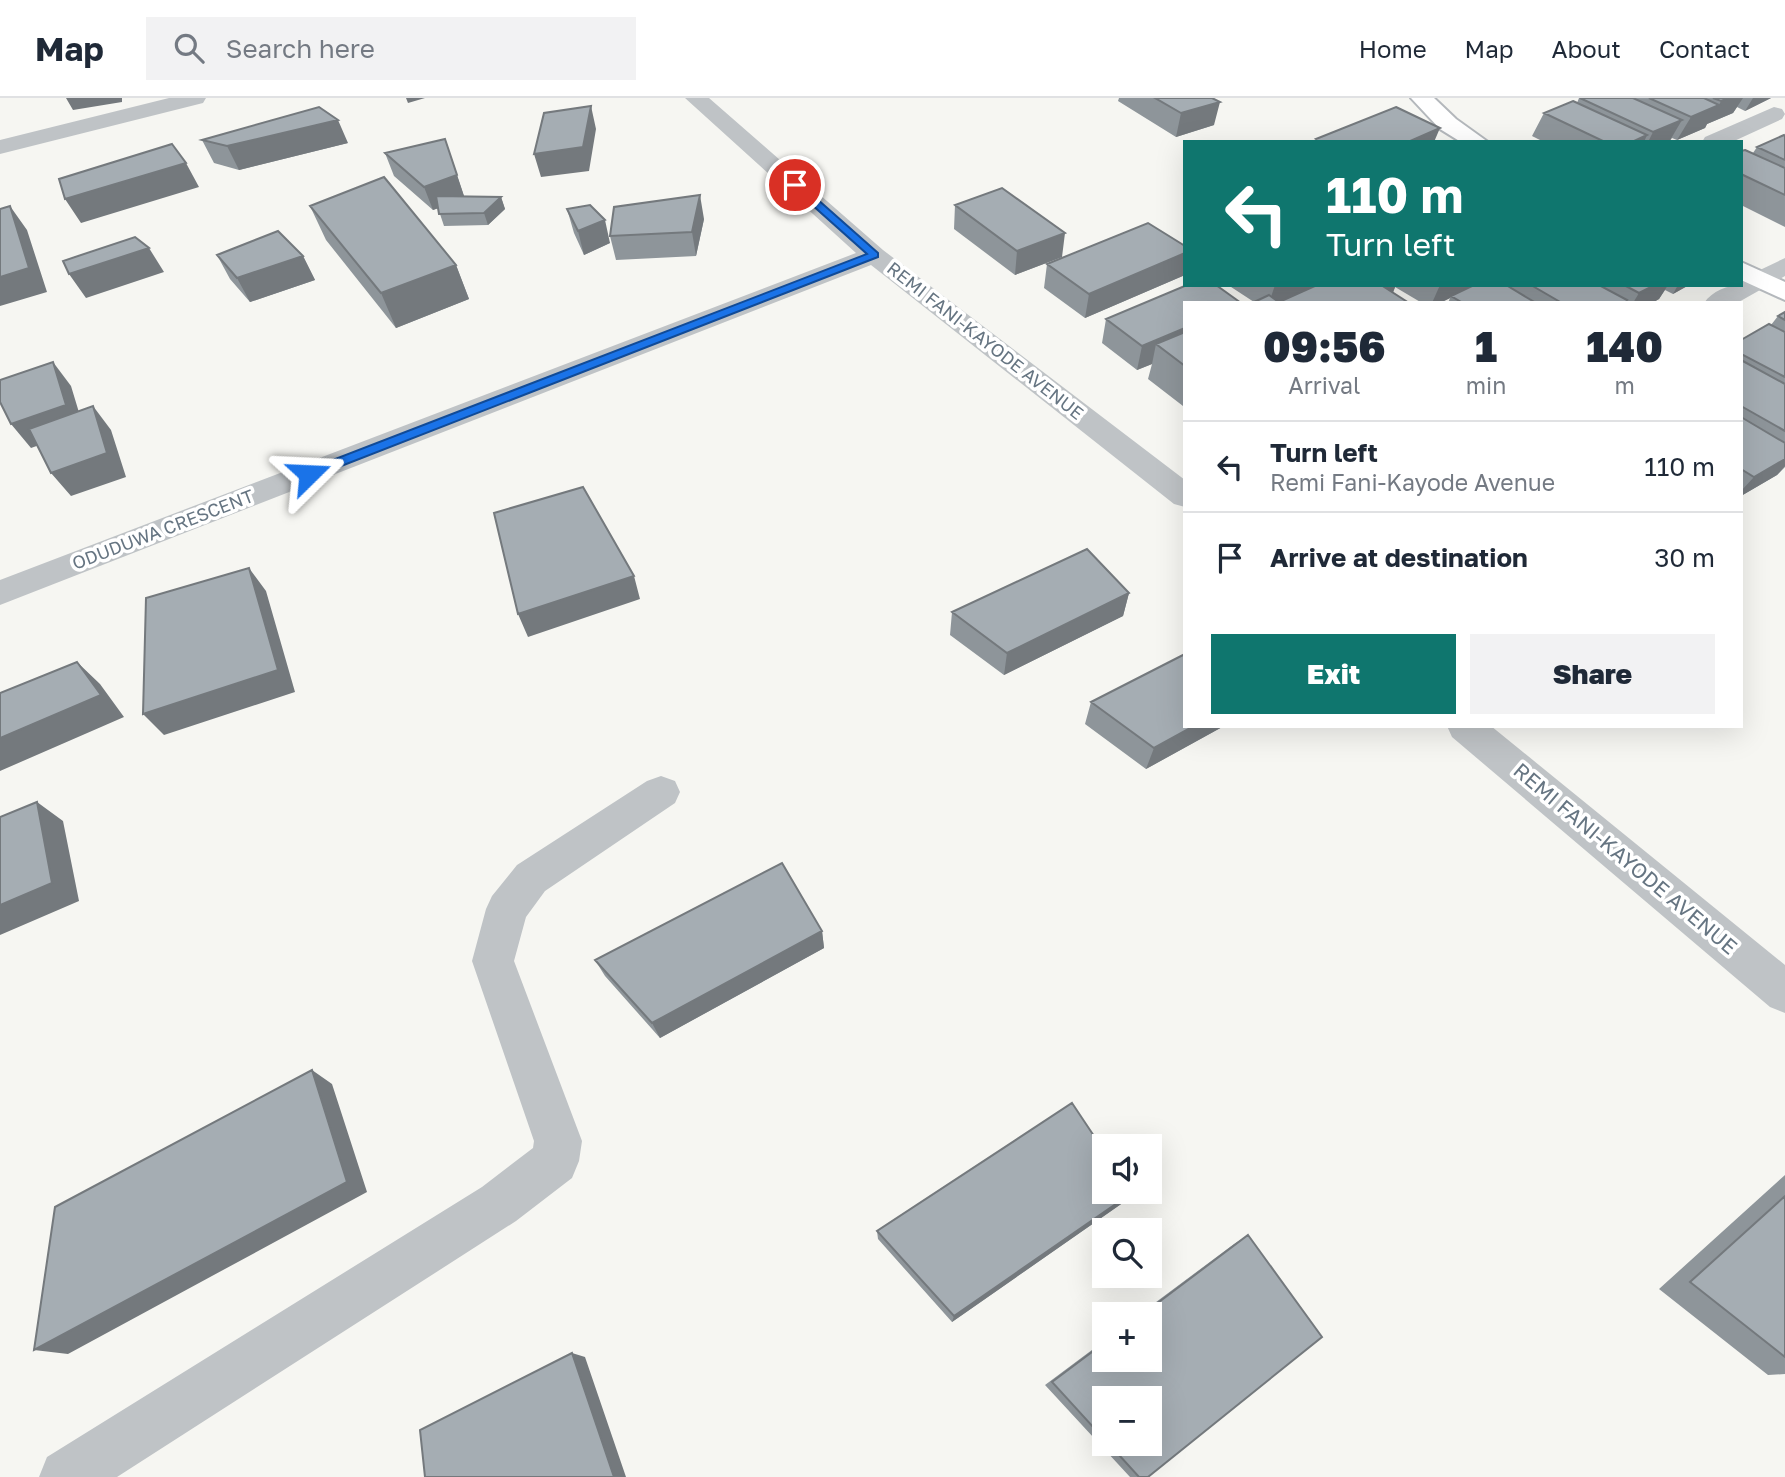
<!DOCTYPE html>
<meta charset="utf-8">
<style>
body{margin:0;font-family:"Golos Text",sans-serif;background:#f2f2f3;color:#1f2937;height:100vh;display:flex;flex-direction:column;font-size:26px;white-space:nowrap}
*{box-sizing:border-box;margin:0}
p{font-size:23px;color:#747a83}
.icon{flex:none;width:38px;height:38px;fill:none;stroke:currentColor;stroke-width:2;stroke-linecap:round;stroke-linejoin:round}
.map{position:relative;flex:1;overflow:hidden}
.side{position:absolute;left:1183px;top:203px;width:560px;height:427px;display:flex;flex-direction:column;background:#fff;border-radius:0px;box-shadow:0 7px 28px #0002}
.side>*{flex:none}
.banner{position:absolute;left:1183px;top:42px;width:560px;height:147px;border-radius:0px;box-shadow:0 7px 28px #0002;background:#0f766e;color:#fff;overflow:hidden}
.fabs{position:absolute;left:1092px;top:1036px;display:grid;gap:14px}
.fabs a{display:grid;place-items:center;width:70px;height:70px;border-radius:0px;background:#fff;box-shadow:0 7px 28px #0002;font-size:35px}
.pin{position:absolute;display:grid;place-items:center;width:60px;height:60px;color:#fff;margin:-30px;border:4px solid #fff;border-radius:50%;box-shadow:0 2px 7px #0007}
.me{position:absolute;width:77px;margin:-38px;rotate:69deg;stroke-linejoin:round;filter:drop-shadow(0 0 5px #0008)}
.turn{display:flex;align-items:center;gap:24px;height:147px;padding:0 28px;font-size:32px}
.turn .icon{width:91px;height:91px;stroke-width:2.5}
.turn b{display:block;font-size:49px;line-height:60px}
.eta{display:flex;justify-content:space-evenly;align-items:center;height:119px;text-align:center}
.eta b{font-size:42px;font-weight:800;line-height:49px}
.primary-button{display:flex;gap:14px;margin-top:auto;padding:14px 28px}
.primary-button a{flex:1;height:80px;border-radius:0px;background:#0f766e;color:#fff;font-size:28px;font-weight:800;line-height:80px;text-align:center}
.primary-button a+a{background:#f2f2f3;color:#1f2937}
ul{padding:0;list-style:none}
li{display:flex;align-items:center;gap:21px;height:91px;padding:0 28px;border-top:2px solid #e0e1e3}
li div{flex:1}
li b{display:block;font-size:26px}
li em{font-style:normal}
header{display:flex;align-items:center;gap:42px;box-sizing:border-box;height:98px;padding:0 35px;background:#fff;border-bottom:2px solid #e0e1e3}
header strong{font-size:33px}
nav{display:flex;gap:38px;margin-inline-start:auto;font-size:24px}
.search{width:490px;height:63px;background:#f2f2f3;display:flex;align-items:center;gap:18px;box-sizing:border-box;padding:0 24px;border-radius:0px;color:#747a83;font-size:26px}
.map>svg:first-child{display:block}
</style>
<header>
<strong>Map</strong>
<div class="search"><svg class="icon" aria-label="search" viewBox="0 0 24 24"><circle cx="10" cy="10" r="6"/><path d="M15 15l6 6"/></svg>Search here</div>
<nav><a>Home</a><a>Map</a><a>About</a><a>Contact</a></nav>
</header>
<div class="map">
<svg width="1785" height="1379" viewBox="0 0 1785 1379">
<rect width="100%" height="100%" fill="#f6f6f2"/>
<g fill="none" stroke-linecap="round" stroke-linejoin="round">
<defs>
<path id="secondary" d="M1411,0H1434L1456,21L1488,44H1461L1440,31Z
M1741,164L1785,184V202L1741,182Z"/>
</defs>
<use href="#secondary" stroke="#b4b8bc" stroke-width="4"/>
<path fill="#bfc3c6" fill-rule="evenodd" d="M169,0H206L203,5L0,56V42Z
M685,0H709L883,152L1185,382V409L1174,406L871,167L0,507V482L856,155Z
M1774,9L1782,11L1785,16L1782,21L1732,44H1702L1705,39Z
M1785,160V178L1737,205H1704C1712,193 1728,187 1741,187V181Z
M1447,628H1491L1785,867V915L1770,909L1452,639Z
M661,678L675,683L680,694L675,705L545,793L526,819L514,863L582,1043L579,1063L572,1080L516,1123L117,1379H39L47,1359L482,1089L533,1050L534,1043L472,863L486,811L492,798L517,767L647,683Z"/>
<use href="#secondary" fill="#fff" fill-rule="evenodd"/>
</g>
<path fill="#8e959a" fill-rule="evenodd" d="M1119,0H1212L1214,27L1176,39L1118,3Z
M1579,0H1771L1745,13L1737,9L1733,15L1707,26L1705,30L1677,42L1672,40L1669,44H1544L1532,38L1544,15L1577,5Z
M1785,38V129L1741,107V53L1753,55L1757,49Z
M445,41L464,98L501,99L505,111L488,127L444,128L438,110L433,112L394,78L385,55Z
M202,42L348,45L239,72L214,65Z
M955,107L1062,159L1015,177L954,131Z
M310,108L456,167L469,201L396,230L326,142Z
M567,111L610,145L584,157L574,135Z
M704,121L696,158L616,162L610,138Z
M1185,148V177L1085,220L1044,190L1047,166Z
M217,157L303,158L315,182L250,204L230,181Z
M1228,187H1689L1673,196L1665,192L1659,201L1652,205H1448L1450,200L1440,205H1422L1395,189L1393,195L1254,204Z
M1185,205V307L1183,308L1148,281L1152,266L1137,272L1102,245L1106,221Z
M1785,214V369L1777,377L1741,398V242L1771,227L1778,218Z
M1129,495L1123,518L1004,577L950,537L952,514Z
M1091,604L1185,628H1224L1146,671L1085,626Z
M822,833L824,850L660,940L605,878L595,862Z
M1785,1077V1276L1768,1277L1659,1191Z
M1133,1094L1124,1104L952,1224L878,1141L877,1133Z
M1248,1137L1148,1379H1130L1045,1287L1104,1243V1262L1150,1216H1140L1234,1146ZM1104,1300L1150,1346H1104Z"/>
<path fill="#74797d" d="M66,0H122V4L73,12Z
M406,0H425L408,5Z
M1728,0H1743L1733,15L1707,26L1705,30L1677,42L1691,19L1719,7L1721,3Z
M1753,0H1771L1745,13Z
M1220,4L1214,27L1176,39L1181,15Z
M591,8L596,31L589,73L541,79L534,56Z
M338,22L348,45L239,72L227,48Z
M1682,22L1669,44H1648L1653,34Z
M1440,30L1434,44H1408Z
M1647,37L1644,44H1632Z
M186,65L199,89L81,125L65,101Z
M457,77L465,101L433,112L424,89Z
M700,97L704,121L696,158L692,134Z
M501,99L505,111L488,127L484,115Z
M10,108L27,132L47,194L0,208V179Z
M605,122L610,145L584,157L578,133Z
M1065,135L1062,159L1015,177L1017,153Z
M149,150L164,174L86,200L69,176Z
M1185,155V177L1085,220L1089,196Z
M303,158L315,182L250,204L237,180Z
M456,167L469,201L396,230L381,195Z
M1275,187H1319L1282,205H1269Z
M1380,187H1396L1389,203Z
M1440,187H1476L1451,198L1450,200L1440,205H1432Z
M1655,187H1668L1659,201L1652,205H1633L1639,195Z
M1678,187H1689L1673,196Z
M1185,230V251L1156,246L1152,266L1137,272L1142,248Z
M53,264L71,288L84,331L31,350L11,326Z
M93,308L111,332L126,379L71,398L51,375Z
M1785,361V368L1777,377L1741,398V393L1754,379Z
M249,470L266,493L295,594L164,637L143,616Z
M634,478L640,501L528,539L518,516Z
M1129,495L1123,518L1004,577L1007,555Z
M77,564L100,586L124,619L0,673V640Z
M1194,628H1224L1146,671L1154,650Z
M37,704L63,723L79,803L0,837V807Z
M822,833L824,850L660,940L652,925Z
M312,972L332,986L367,1094L68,1256L34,1252Z
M1133,1094L1124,1104L952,1224L954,1218Z
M572,1255L585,1259L626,1379H614Z"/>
<path fill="#a5adb3" stroke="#74797d" stroke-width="2" d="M1155,0H1212L1220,4L1181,15Z
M1580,0H1633L1682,22L1653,34Z
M1649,0H1704L1719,7L1691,19Z
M1713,0H1728L1721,3Z
M1573,3L1647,37L1632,44H1605L1544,15Z
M591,8L583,49L534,56L544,15Z
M319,9L338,22L227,48L202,42Z
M1396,9L1440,30L1408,44H1321L1316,41Z
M1784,37L1785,38V62L1757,49Z
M445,41L457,77L424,89L385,55Z
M172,46L186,65L65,101L59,81Z
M1745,52L1785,70V97L1741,76V53Z
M384,79L456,167L381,195L310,108Z
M1002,90L1065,135L1017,153L955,107Z
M700,97L692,134L610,138L614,109Z
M436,98L501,99L484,115L439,116Z
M590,107L605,122L578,133L567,111Z
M10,108L29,170L0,179V111Z
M1148,125L1185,148V155L1089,196L1047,166Z
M278,133L303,158L237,180L217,157Z
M135,139L149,150L69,176L63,163Z
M1187,187H1216L1241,205H1185V230L1142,248L1106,221Z
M1317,187H1381L1409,205H1280L1279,204Z
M1474,187H1506L1536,205H1463L1451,198Z
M1531,187H1599L1627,202L1623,205H1562Z
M1624,187H1655L1639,195Z
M1269,197L1280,205H1252Z
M1785,214V222L1778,218Z
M1769,226L1785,234V279L1741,256V242Z
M1185,234V268L1156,246Z
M1741,262L1785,286V333L1741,308Z
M53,264L66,307L11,326L0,304V282Z
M93,308L107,355L51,375L29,331Z
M1741,319L1785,345V361L1754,379L1741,371Z
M583,389L634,478L518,516L494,415Z
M1087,451L1129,495L1007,555L952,514Z
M249,470L278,572L143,616L146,500Z
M1185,556V628H1194L1154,650L1091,604Z
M77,564L101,597L0,640V595Z
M37,704L52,785L0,807V719Z
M782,765L822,833L652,925L595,862Z
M312,972L347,1084L34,1252L55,1109Z
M1072,1005L1104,1053V1094H1133L954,1218L877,1133Z
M1785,1098V1259L1690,1184Z
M1248,1137L1322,1239L1148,1379H1139L1109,1346H1150V1300H1104V1341L1052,1284L1104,1245V1262H1150V1216H1143Z
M572,1255L614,1379H425L420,1332Z"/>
<path fill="#1a73e8" stroke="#114b97" stroke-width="2" d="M792,85H799L878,155V159L313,379L309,380L302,376L304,373L867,156L792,89Z"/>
<g text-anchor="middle" stroke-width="7" stroke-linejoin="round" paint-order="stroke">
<g font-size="18" fill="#667582" stroke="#fff">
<text transform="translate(985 243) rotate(38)" y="6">REMI FANI-KAYODE AVENUE</text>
<text transform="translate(163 432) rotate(-21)" y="6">ODUDUWA CRESCENT</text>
</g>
<g font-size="21" fill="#667582" stroke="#fff">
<text transform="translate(1625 761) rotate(40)" y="7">REMI FANI-KAYODE AVENUE</text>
</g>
</g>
</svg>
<div class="fabs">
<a><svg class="icon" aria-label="sound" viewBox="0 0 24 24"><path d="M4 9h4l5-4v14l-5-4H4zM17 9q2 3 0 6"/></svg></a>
<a><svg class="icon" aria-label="search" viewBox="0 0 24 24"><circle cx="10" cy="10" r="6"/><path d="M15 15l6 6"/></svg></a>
<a>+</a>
<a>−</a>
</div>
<div class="pin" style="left:795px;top:87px;background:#d93025"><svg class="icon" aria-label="arrive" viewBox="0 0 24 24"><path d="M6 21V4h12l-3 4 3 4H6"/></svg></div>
<svg class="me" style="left:309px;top:376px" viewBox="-20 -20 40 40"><path d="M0-17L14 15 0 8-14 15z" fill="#1a73e8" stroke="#fff" stroke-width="4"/></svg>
<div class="banner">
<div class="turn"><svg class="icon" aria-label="left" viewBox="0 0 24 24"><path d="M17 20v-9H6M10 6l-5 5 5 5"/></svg><div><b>110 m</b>Turn left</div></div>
</div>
<section class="side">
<div class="eta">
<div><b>09:56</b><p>Arrival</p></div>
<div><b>1</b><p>min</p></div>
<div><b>140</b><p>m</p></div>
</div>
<ul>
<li><svg class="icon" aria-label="left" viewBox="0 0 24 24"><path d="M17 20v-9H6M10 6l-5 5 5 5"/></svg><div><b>Turn left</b><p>Remi Fani-Kayode Avenue</p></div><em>110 m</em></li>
<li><svg class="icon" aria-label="arrive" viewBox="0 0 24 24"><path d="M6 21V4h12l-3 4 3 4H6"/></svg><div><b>Arrive at destination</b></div><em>30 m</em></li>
</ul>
<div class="primary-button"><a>Exit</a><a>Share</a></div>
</section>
</div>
